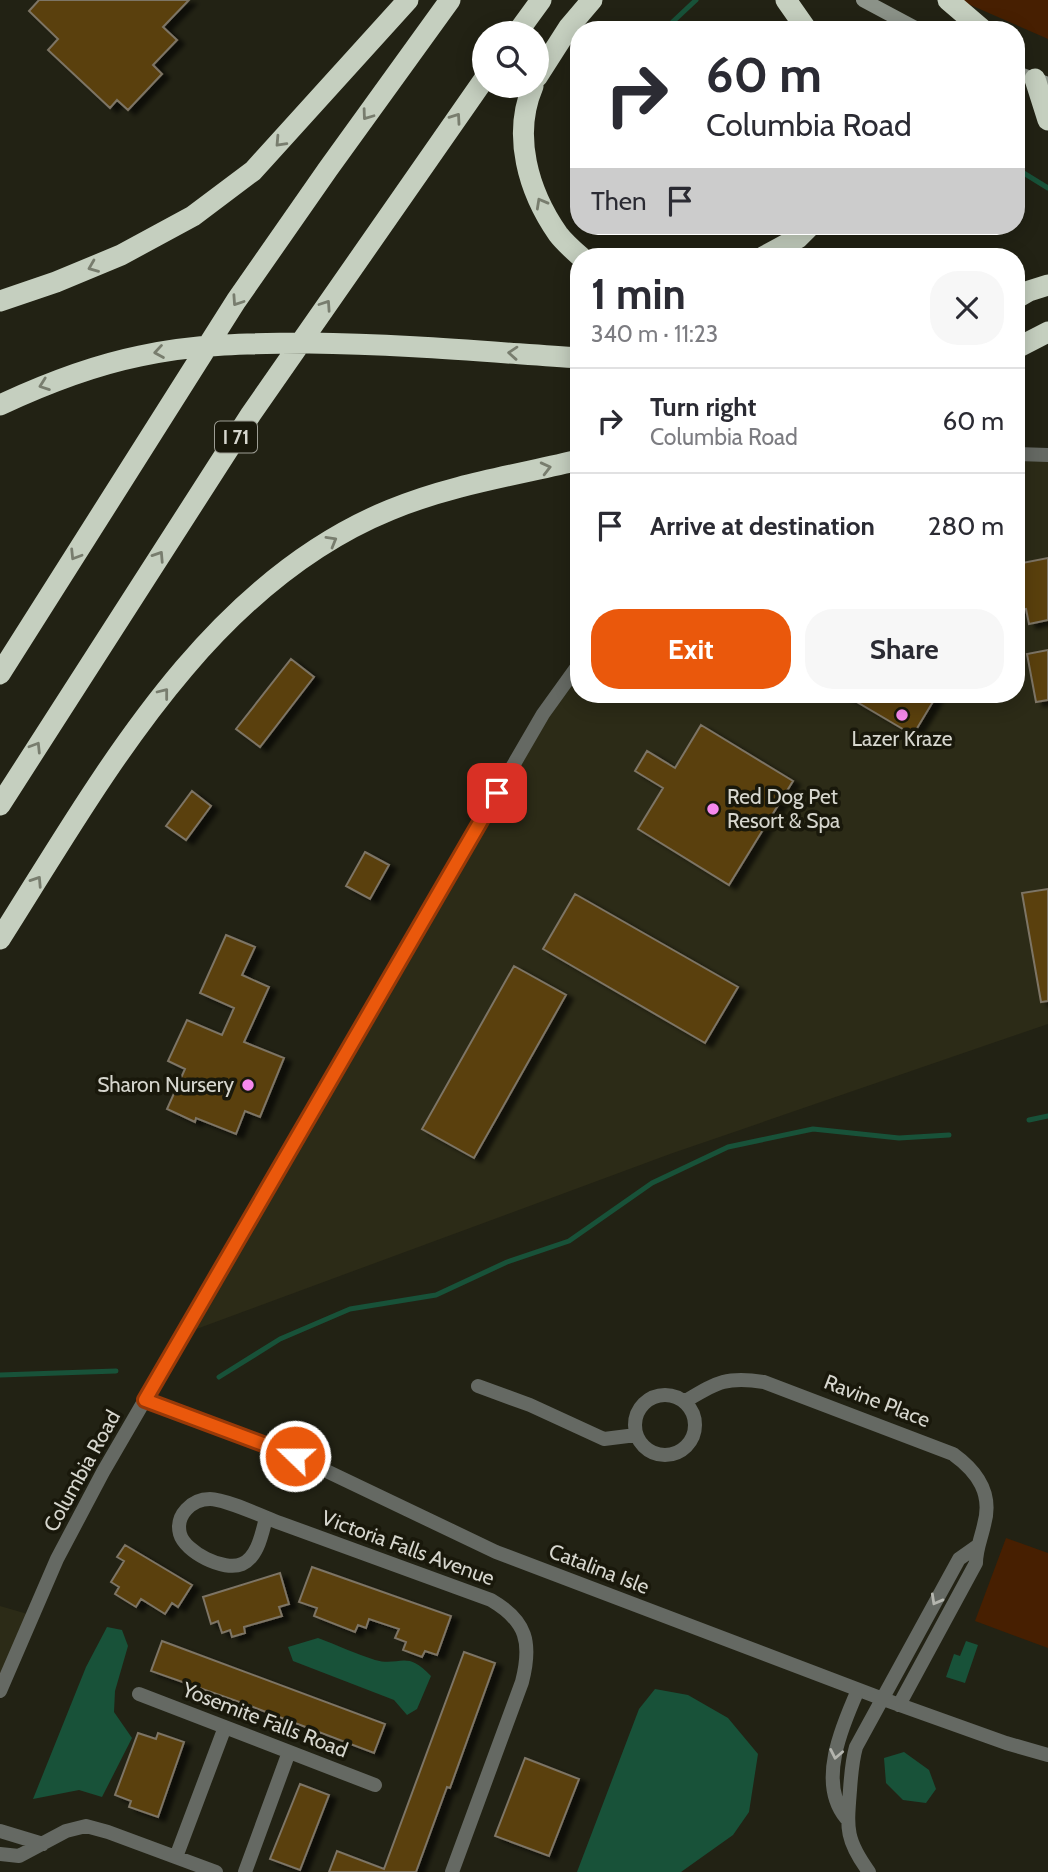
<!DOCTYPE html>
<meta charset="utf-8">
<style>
body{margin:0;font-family:Cabin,sans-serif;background:#f7f7f7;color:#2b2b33;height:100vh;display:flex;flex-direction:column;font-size:26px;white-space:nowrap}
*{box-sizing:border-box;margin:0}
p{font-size:23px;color:#7c7c81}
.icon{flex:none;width:38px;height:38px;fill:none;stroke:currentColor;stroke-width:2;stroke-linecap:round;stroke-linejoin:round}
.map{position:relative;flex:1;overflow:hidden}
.sheet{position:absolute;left:570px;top:248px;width:455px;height:455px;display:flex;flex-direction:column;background:#fff;border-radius:28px;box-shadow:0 4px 18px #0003}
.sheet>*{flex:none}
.hud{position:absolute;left:570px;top:21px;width:455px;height:214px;border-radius:28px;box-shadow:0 4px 18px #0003;background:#fff;color:#2b2b33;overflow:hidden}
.fabs{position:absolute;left:472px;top:21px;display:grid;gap:14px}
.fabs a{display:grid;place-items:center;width:77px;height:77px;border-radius:50%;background:#fff;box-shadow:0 4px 18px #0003;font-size:35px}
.pin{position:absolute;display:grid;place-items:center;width:60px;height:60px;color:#fff;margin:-30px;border-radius:14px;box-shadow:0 4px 10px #0006}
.me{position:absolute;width:77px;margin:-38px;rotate:292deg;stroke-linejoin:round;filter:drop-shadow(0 0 5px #0008)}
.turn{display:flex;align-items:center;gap:24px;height:147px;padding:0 21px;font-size:32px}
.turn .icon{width:91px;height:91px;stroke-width:2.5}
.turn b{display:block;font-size:49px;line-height:60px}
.then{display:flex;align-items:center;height:66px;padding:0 21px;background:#0003;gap:14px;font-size:26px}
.round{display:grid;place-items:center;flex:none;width:74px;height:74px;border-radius:28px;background:#f7f7f7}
.summary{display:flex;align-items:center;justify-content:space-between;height:119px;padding:0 21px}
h1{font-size:42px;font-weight:700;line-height:52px}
.primary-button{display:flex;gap:14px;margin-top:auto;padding:14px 21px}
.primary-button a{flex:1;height:80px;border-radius:28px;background:#ea580c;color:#fff;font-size:28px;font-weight:700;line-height:80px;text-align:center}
.primary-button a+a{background:#f7f7f7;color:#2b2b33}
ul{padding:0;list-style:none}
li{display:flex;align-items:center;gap:21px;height:105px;padding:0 21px;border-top:2px solid #e1e1e2}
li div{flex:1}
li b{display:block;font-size:26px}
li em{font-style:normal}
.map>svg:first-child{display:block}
</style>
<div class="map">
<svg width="1048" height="1872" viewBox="0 0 1048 1872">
<defs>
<filter id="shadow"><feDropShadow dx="7" dy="4" stdDeviation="2" flood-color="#0009"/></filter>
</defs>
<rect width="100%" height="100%" fill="#222214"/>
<path fill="#2c2b17" d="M1017,454L1048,455V1024L670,1154L183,1334L579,664V695H1017Z
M0,1606L31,1615L0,1691Z"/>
<path fill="#471f01" d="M959,0H1048V39L1039,35Z
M1006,1538L1048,1553V1648L975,1621Z"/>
<path fill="#185239" d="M107,1627L122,1630L128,1646L115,1691L114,1712L132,1738L102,1797L79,1790L33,1799L86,1667Z
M318,1638C337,1645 356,1654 375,1660C400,1667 406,1649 431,1676L417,1709L407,1715L394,1700L293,1661L288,1647Z
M966,1641L978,1645L965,1683L946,1677L954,1654L960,1656Z
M655,1689L688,1695L728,1718L758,1754L749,1812L733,1835L681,1872H577L639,1709Z
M904,1752L929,1770L936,1789L926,1803L903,1800L886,1783L884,1758Z"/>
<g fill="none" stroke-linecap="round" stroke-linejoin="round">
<path stroke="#185239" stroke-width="5" d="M664,30L696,0
M1017,169L1048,188
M1029,1120L1048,1116
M0,1375L116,1371
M219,1377L280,1339L350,1309L436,1295L507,1262L569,1241L652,1183L728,1147L813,1129L899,1138L949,1135"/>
</g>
<path fill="#5a400d" stroke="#7d7465" stroke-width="2" filter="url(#shadow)" d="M39,0H189L163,27L177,40L153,65L162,74L128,110L117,100L110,108L48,50L58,39L29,11Z
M1048,558V620L1029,624L1026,609L1017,611V564Z
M1048,650V700L1036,702L1027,654Z
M291,659L314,677L260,747L236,729Z
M845,695H937L913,735Z
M701,725L793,781L729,885L638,829L663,788L635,771L647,751L675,768Z
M192,791L211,806L186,840L166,826Z
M365,852L389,865L370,899L346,886Z
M1048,889V1001L1041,1002L1022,893Z
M575,894L738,987L705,1043L543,949Z
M226,935L255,947L242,975L269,987L244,1042L284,1058L260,1117L245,1111L236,1134L196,1118L195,1122L167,1109L185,1069L168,1061L187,1020L222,1035L234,1008L200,993Z
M514,966L566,995L474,1158L422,1129Z
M125,1545L192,1585L178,1607L172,1603L165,1614L141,1599L136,1607L115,1594L119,1587L111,1582L124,1561L117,1557Z
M312,1567L451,1616L437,1655L425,1651L422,1657L403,1650L406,1642L395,1638L399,1629L369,1619L366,1628L358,1625L355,1632L314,1616L317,1608L299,1602Z
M280,1573L289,1604L279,1607L282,1616L244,1627L245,1633L232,1637L230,1630L222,1633L218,1621L211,1624L203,1597Z
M162,1641L385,1724L374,1753L245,1704L151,1671Z
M464,1652L495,1663L450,1788L447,1787L416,1872H329L337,1851L384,1869Z
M138,1733L156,1739L158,1733L184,1742L158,1817L129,1807L131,1801L115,1795Z
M525,1758L579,1779L549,1856L495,1836Z
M300,1784L329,1795L300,1870L270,1859Z"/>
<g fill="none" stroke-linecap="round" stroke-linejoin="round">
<path stroke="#656963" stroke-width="14" d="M478,1386L530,1405L604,1439L636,1435
M635 1425a30 30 0 1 1 60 0a30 30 0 1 1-60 0Z
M145,1400L295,1456L496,1552L883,1699L1006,1743L1048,1755
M684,1402C716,1383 725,1376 764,1382L953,1454C978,1472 993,1494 984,1525C981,1539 976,1549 976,1563L899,1705
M266,1518C262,1533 258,1557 242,1564C224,1572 185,1552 180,1534C175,1515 192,1499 210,1499C225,1499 264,1517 280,1523C351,1549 421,1575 491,1600C527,1621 532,1643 522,1682L452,1872
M139,1694L375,1785
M846,1818C817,1783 842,1726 858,1690
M0,1831L43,1844
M0,1854L19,1856L66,1831L86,1826L108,1832L216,1872
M176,1857L225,1727
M245,1872L289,1752
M869,1872C845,1839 847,1828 850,1790C851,1775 852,1761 856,1747L959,1559L976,1547"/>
<path stroke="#656963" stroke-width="14" d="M1017,454L1048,455
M0,1691L57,1559L103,1472L543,714L579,664"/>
<path stroke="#8b9288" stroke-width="14" d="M863,0L919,30
M1017,73L1048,84"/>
<path stroke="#c5cfbf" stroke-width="21" d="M786,0L807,30
M948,0L983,30
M517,33L541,0
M537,77L569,27L592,0
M1035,79L1048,120
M533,86C512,135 528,191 558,234C564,242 573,250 581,257
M763,257L798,238L810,226
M1017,298L1029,291L1048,285
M0,301L56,282L121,255L193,216L253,171L408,0
M1017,348L1048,332
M0,405C45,384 91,366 140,356C195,344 252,343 309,343C399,344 489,352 579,358
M0,674L236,301L328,169L450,0
M0,805L251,414L485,78
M0,939C101,780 206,585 390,510C450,485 516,475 579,460"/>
</g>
<defs><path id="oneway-chevron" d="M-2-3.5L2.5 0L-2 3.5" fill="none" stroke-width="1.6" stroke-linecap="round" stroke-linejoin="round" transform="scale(1.75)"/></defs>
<g stroke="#787d6e">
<use href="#oneway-chevron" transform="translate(367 115) rotate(126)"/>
<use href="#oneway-chevron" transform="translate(456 118) rotate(-55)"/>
<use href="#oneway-chevron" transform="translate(280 142) rotate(133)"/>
<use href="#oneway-chevron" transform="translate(541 203) rotate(-119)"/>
<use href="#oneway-chevron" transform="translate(93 267) rotate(158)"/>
<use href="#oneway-chevron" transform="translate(237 301) rotate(124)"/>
<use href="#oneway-chevron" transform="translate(326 305) rotate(-56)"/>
<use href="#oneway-chevron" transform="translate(159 352) rotate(171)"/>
<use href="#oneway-chevron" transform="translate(513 353) rotate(-176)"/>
<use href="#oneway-chevron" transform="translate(44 385) rotate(160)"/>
<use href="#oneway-chevron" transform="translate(546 468) rotate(-14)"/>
<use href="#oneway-chevron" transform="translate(332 541) rotate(-30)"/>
<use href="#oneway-chevron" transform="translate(75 555) rotate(122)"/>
<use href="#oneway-chevron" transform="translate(159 556) rotate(-57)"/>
<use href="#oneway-chevron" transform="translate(164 693) rotate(-52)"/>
<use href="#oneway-chevron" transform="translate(36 747) rotate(-58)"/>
<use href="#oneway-chevron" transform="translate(37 881) rotate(-57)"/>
</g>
<g stroke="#b4b5ae">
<use href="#oneway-chevron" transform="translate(936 1600) rotate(119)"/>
<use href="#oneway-chevron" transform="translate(836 1754) rotate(101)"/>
</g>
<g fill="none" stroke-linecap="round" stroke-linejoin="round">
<defs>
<path id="route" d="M295,1456L145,1400L497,793"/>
</defs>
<use href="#route" stroke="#983908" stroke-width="18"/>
<use href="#route" stroke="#ea580c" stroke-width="12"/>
</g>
<g fill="#f689ed" stroke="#19180b" stroke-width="2.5">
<circle cx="902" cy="715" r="7"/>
<circle cx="713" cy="809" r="7"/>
<circle cx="248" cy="1085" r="7"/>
</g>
<g text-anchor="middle" stroke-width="7" stroke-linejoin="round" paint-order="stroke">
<rect fill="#19180b" stroke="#9d9d94" stroke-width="2" x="215" y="421.5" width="42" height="31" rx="5"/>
<g font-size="19" font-weight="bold" fill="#d6d6ce">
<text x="236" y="444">I 71</text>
</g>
<g font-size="21" fill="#d6d6ce" stroke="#19180b">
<text x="902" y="746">Lazer Kraze</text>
<text x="727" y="804" text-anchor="start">Red Dog Pet<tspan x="727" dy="24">Resort &amp; Spa</tspan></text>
<text x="234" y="1092" text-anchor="end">Sharon Nursery</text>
</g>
<g font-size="21" fill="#d6d6ce" stroke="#19180b">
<text transform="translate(877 1401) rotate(21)" y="7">Ravine Place</text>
<text transform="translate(82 1471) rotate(-61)" y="7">Columbia Road</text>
<text transform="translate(408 1548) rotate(20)" y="7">Victoria Falls Avenue</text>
<text transform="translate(599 1569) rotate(21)" y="7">Catalina Isle</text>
<text transform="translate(265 1720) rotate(21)" y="7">Yosemite Falls Road</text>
</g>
</g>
</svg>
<div class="fabs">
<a><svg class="icon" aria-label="search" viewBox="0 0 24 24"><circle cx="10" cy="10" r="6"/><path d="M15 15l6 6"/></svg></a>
</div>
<div class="pin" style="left:497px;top:793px;background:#d93025"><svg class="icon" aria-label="arrive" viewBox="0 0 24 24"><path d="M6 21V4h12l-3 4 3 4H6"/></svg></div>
<svg class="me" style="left:295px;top:1456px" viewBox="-20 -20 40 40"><circle r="17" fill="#ea580c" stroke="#fff" stroke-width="3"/><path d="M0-11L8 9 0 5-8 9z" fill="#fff"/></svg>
<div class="hud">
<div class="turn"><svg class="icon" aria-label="right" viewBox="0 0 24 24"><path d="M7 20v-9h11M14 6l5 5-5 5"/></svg><div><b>60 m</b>Columbia Road</div></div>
<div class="then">Then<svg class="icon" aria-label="arrive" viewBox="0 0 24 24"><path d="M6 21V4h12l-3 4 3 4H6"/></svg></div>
</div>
<section class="sheet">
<div class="summary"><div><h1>1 min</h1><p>340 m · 11:23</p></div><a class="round"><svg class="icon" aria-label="close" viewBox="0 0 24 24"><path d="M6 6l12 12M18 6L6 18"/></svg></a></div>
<ul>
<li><svg class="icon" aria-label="right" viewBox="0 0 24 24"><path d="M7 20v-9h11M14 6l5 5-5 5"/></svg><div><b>Turn right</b><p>Columbia Road</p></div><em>60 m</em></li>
<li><svg class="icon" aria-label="arrive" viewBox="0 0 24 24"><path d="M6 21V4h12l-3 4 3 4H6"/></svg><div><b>Arrive at destination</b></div><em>280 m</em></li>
</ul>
<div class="primary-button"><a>Exit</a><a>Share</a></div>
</section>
</div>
